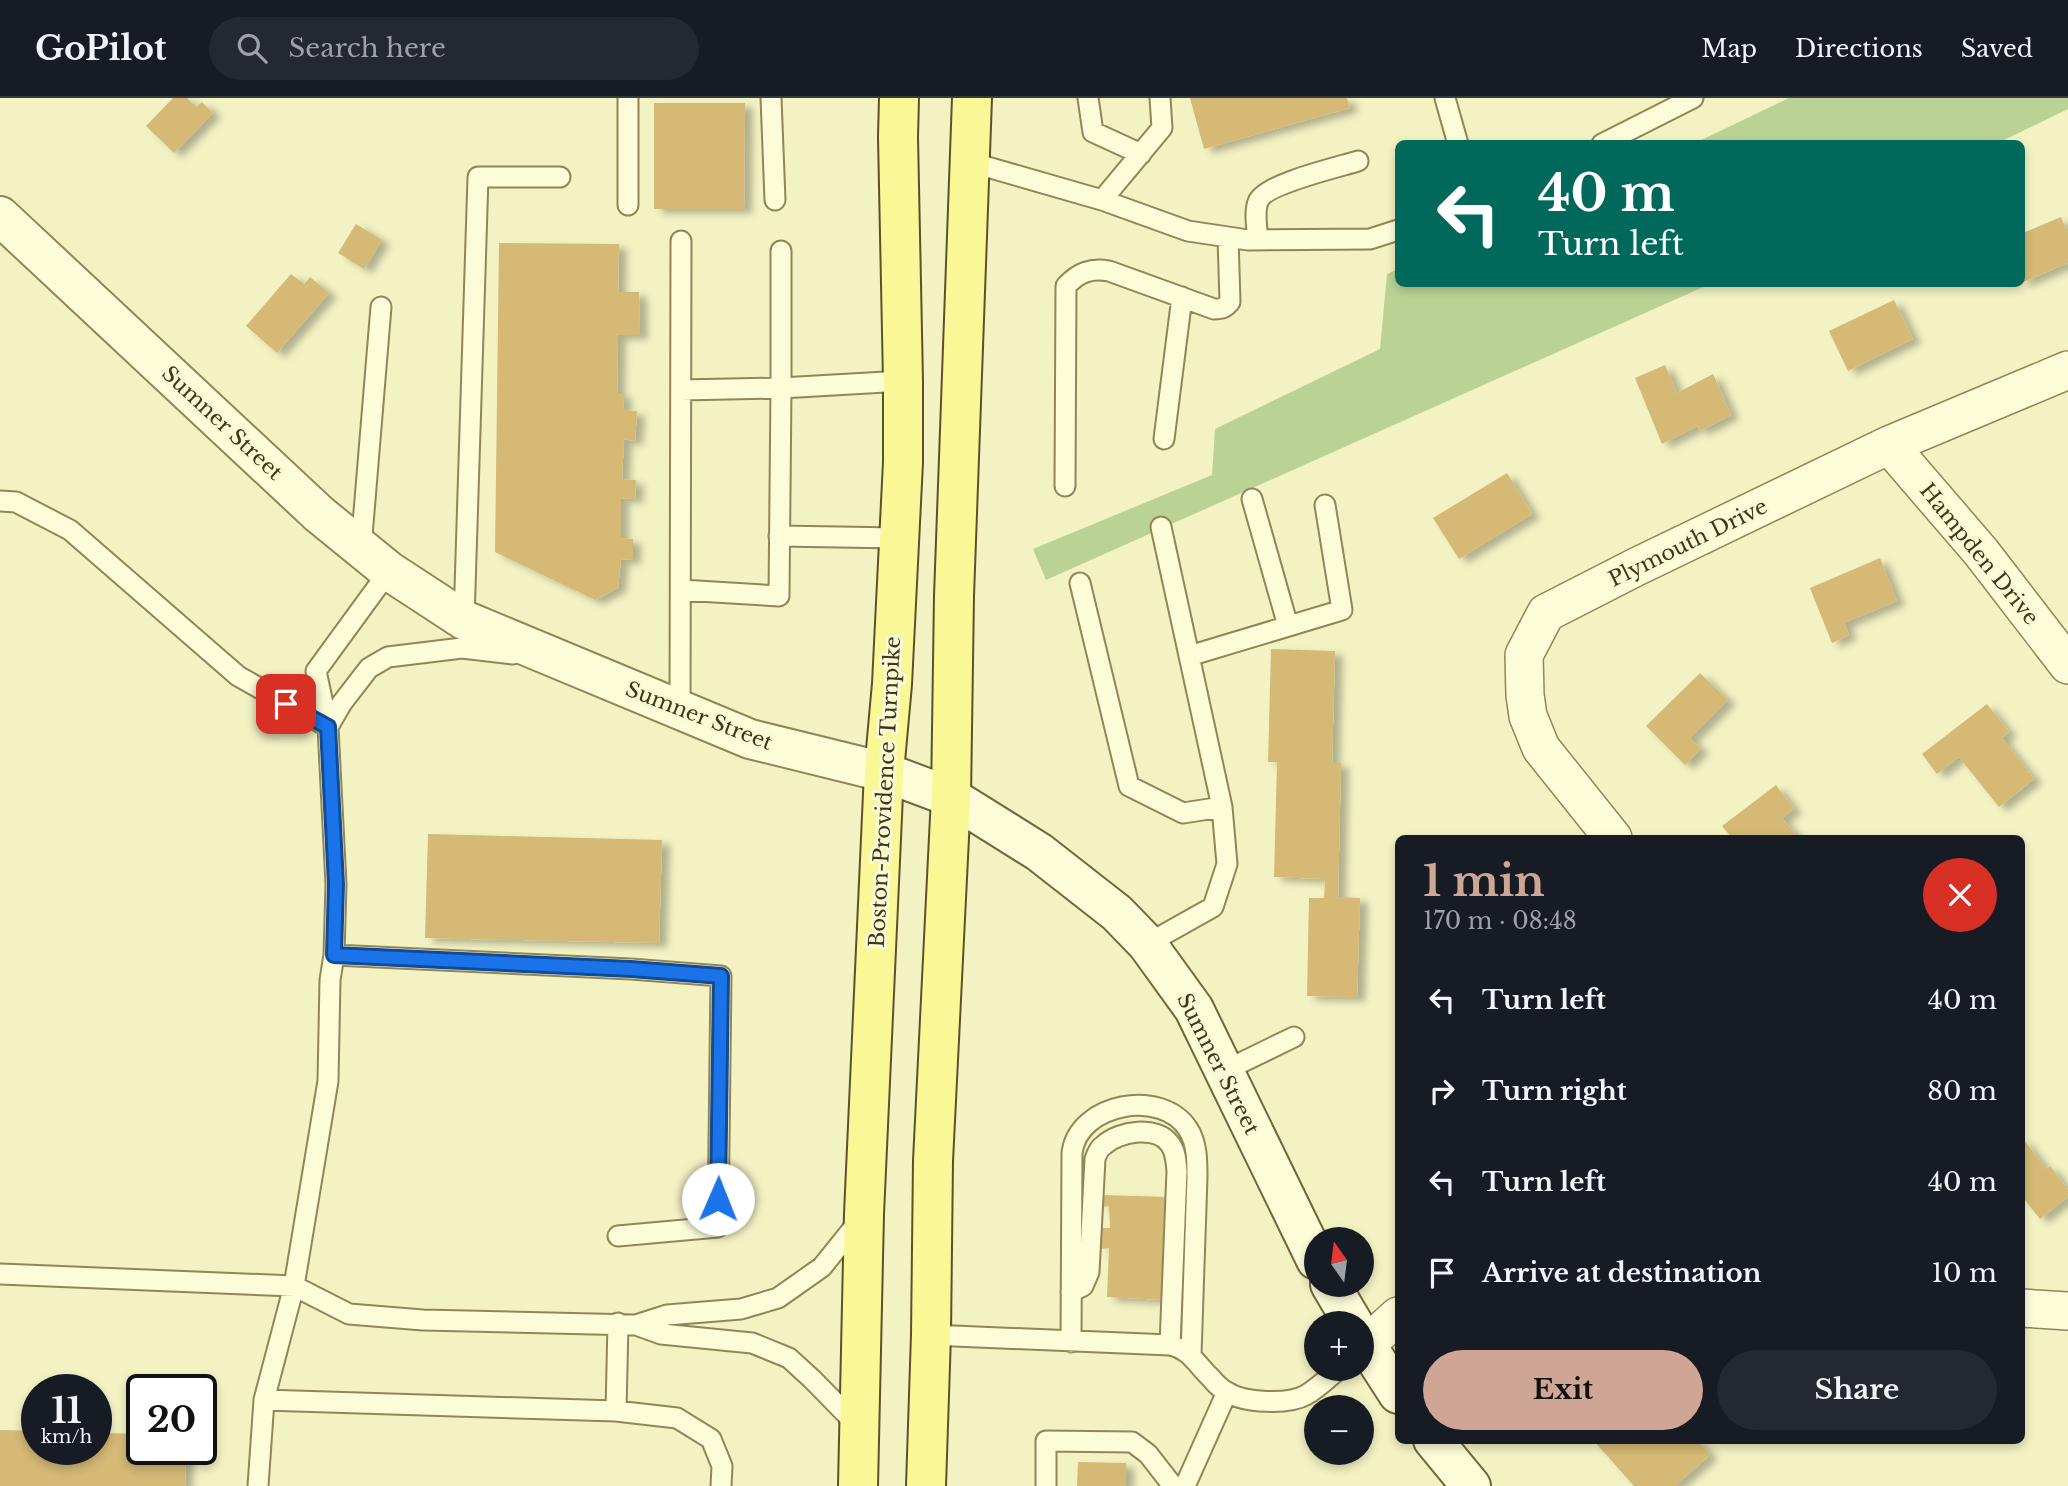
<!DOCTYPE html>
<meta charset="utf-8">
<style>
body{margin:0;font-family:"Libre Baskerville",serif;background:#242831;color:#f1f3f6;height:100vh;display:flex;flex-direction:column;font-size:26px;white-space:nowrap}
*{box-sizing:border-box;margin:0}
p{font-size:23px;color:#9ea1a6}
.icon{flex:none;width:38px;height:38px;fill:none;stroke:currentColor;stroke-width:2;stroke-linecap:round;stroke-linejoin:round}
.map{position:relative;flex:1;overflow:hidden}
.details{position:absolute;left:1395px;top:737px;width:630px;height:609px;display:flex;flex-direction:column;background:#171b24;border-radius:10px;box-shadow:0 4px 10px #0003}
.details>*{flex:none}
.banner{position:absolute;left:1395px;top:42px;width:630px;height:147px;border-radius:10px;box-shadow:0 4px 10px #0003;background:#00695c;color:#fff;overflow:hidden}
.needle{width:46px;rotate:346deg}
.buttons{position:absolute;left:1304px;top:1129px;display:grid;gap:14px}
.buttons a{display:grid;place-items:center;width:70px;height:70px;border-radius:50%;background:#171b24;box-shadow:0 4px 10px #0003;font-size:35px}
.speed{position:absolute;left:21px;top:1276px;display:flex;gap:14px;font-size:35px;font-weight:700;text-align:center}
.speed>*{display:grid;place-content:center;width:91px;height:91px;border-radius:50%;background:#171b24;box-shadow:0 4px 10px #0003;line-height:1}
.speed small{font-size:18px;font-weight:400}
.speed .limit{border:4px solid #111;border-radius:10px;background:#fff;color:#111}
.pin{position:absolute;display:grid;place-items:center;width:60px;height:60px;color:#fff;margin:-30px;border-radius:14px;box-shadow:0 4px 10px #0006}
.me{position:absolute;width:77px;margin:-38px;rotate:1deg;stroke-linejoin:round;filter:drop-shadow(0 0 5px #0008)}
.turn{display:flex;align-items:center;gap:24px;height:147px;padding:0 28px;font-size:32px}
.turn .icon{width:91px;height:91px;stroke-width:2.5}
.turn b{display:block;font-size:49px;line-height:60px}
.round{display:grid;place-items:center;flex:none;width:74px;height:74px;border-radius:37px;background:#242831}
.overview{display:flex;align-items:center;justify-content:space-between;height:119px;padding:0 28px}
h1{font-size:42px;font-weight:700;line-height:52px;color:#cfa596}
.button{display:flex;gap:14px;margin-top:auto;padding:14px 28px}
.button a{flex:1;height:80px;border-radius:42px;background:#cfa596;color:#111;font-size:28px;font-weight:700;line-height:80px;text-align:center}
.button a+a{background:#242831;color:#f1f3f6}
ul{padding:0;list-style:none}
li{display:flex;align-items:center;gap:21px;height:91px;padding:0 28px}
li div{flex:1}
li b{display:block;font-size:26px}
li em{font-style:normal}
header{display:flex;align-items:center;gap:42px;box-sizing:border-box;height:98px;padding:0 35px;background:#171b24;border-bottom:2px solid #363941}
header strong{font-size:33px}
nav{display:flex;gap:38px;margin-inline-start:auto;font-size:24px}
.search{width:490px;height:63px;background:#242831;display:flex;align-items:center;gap:18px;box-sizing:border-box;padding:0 24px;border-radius:38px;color:#9ea1a6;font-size:26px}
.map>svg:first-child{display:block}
</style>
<header>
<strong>GoPilot</strong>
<div class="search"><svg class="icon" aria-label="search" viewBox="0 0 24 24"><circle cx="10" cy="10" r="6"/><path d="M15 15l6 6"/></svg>Search here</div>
<nav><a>Map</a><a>Directions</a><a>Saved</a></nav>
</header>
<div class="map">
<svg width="2068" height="1388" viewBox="0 0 2068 1388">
<defs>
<filter id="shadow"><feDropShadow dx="8" dy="4.5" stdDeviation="3.5" flood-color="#0004"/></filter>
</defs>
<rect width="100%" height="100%" fill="#f3f2c3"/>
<path fill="#bad395" d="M1789,0H2068V11L1998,45H1695Z
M1398,171V186H1710L1046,482L1033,451L1212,377L1215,331L1380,251L1387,176Z"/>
<path fill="#d5b975" filter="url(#shadow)" d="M173,0H187L196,9L202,4L213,15L174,55L146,28Z
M1190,0H1347L1350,10L1204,51Z
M654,5H745L744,111H654Z
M2061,119L2068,135V165L2021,185V130L2023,135Z
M356,126L382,142L364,171L338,155Z
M499,145L619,146L618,194H639L640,237H618L617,295H624L623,312L637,313L635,343L624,341L622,381L636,382L635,401L621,400V440L633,441V462L621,461L618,490L595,502L495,454Z
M291,176L304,186L310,179L329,195L277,255L246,228Z
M1894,202L1913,241L1848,273L1829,233Z
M1665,267L1677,295L1713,276L1731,317L1700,333L1698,328L1662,346L1635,280Z
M1507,375L1532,416L1459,461L1433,420Z
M1880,460L1897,503L1844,525L1849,537L1832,545L1810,490Z
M1271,551L1335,553L1332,665H1341L1338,799L1360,800L1357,899L1307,898L1309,800H1324L1325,781L1274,779L1277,664H1268Z
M1700,575L1728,602L1690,640L1701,651L1685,667L1646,628Z
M1987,606L2009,634L2002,640L2034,681L1999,709L1959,659L1937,676L1922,656Z
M1776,687L1794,711L1782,720L1798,740H1732L1722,728Z
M428,736L662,742L659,845L425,840Z
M2021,1038L2046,1071L2050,1068L2068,1092V1099L2040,1121L2021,1097Z
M1102,1097L1168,1099L1165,1202L1107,1199L1109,1150L1101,1151V1130H1110L1109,1108L1102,1109Z
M0,1332L37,1333V1351H96V1335L142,1336V1351H186L185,1388H0Z
M1593,1342H1697L1710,1357L1675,1388H1634Z
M1078,1364L1126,1365V1388H1077Z"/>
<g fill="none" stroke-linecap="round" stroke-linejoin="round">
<defs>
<path id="service" d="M771,0L775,102
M1088,0L1093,34L1141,56
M1445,0L1458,46
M1602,46L1693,0
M970,64L1102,102L1188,133L1248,142L1370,141L1398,132
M1102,102L1162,30L1160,0
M628,107V0
M1258,142C1257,131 1254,114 1258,104C1264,86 1339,69 1358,63
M681,292L781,290V153
M1164,341L1182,199
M1065,388L1066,188C1079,174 1091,170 1109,173L1214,211C1222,211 1225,210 1230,204L1228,139
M1252,401L1288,528
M0,403L16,404L70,432L238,578L328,629
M779,438L898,440
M361,450L381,209
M389,473L316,573L328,629L336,786L334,857L631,871L721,878L718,1129L618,1138
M1080,485L1129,688L1183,715L1222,709
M681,492L779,498L781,290L903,283
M464,522L478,79H560
M1189,558L1342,512L1325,407
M680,613L681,143
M328,629L342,605L369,570L388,559L462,550L513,556
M1147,846L1213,809L1227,766L1222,709L1161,429
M1224,973L1294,939
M0,1176L294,1188L349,1216L423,1222L636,1227L661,1236L752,1245L789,1260L813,1282L858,1328
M1071,1194L1083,1188L1089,1174L1095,1061C1097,1055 1099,1050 1104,1047C1119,1033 1157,1027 1170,1046C1176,1054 1176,1064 1177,1073L1170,1247
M636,1227L667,1217L741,1211L778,1200L822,1169L859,1123
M931,1237L1170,1247C1190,1251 1197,1267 1211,1280C1215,1285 1221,1291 1227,1294C1244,1305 1288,1307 1306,1297C1318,1290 1329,1279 1340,1270
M1071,1244L1072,1055C1078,1005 1162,990 1188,1031C1197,1045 1197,1062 1197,1079L1191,1257
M264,1302L294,1188L328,983L330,882L334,857
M616,1313L618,1225
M258,1388L264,1302L616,1313L677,1320L711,1341L722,1368L721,1388
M1046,1388V1343L1132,1344L1148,1356L1173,1388
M1185,1388L1227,1294"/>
<path id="minor" d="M1889,347L1981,454L2068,567
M1613,740L1541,650L1528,618L1525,597L1524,557L1546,515L1636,469L1889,347L2068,272
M2021,1210L2068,1213
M1366,1247L1398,1218"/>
<path id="tertiary" d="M0,118L319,416L389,473L464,522L750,641L884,674"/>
<path id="secondary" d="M884,674L951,699L1039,754L1117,815L1147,846L1194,911L1316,1162
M1330,1186L1353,1225
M1362,1240L1398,1296
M1433,1342L1471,1388"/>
<path id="primary" d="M858,1388L864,1116L884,674L892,586L903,364V283L898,39L899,0
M926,1388L931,1237L933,1063L951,699L954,498L972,0"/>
</defs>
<use href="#service" stroke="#908657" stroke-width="23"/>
<use href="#minor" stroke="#908657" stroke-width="40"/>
<use href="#tertiary" stroke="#908657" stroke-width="42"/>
<use href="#secondary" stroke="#72663a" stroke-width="42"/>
<use href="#primary" stroke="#5d512c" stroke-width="42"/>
<use href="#service" stroke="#fcfcd8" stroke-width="19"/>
<use href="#minor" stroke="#fcfcd8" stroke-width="37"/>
<use href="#tertiary" stroke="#fcfcd8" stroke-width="38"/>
<use href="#secondary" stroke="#fcfcd8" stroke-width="38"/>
<use href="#primary" stroke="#faf797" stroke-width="38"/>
</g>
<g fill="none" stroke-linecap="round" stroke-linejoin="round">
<defs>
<path id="route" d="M286,606L328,629L336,786L334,857L631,871L721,878L718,1101"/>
</defs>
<use href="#route" stroke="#114b97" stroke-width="18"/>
<use href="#route" stroke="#1a73e8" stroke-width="12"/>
</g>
<g text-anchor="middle" stroke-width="6" stroke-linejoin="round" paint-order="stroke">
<g font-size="21" fill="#3e371d" stroke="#f9f9d4">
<text transform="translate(222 325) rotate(43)" y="7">Sumner Street</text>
<text transform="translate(1688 445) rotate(-26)" y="7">Plymouth Drive</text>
<text transform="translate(1979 456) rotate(51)" y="7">Hampden Drive</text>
<text transform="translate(699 618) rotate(21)" y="7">Sumner Street</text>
<text transform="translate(885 694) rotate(-87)" y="7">Boston-Providence Turnpike</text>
<text transform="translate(1218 966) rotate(63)" y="7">Sumner Street</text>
</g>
</g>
</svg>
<div class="buttons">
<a><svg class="needle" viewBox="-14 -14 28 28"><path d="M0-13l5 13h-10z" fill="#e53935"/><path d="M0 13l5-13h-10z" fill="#9ea1a6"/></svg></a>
<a>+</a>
<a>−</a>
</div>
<div class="speed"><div>11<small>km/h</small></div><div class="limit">20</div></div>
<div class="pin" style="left:286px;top:606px;background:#d93025"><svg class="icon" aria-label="arrive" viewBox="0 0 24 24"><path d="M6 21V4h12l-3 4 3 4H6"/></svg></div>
<svg class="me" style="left:718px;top:1101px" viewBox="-20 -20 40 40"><circle r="19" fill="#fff"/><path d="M0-13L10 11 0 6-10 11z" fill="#1a73e8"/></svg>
<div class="banner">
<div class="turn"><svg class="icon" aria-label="left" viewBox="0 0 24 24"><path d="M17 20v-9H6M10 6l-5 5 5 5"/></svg><div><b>40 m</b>Turn left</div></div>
</div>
<section class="details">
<div class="overview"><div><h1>1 min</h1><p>170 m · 08:48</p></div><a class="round" style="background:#d93025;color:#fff"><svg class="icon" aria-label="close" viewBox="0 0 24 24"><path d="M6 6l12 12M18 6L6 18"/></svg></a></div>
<ul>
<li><svg class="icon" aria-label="left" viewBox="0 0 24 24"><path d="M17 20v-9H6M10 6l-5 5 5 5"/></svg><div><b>Turn left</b></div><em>40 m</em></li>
<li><svg class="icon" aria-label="right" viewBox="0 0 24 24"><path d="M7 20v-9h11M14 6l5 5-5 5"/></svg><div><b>Turn right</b></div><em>80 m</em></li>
<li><svg class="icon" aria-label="left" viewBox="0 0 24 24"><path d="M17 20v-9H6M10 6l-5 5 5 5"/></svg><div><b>Turn left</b></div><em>40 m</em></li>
<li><svg class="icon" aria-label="arrive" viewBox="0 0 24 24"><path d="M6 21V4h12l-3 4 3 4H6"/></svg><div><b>Arrive at destination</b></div><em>10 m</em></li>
</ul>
<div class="button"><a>Exit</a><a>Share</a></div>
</section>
</div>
